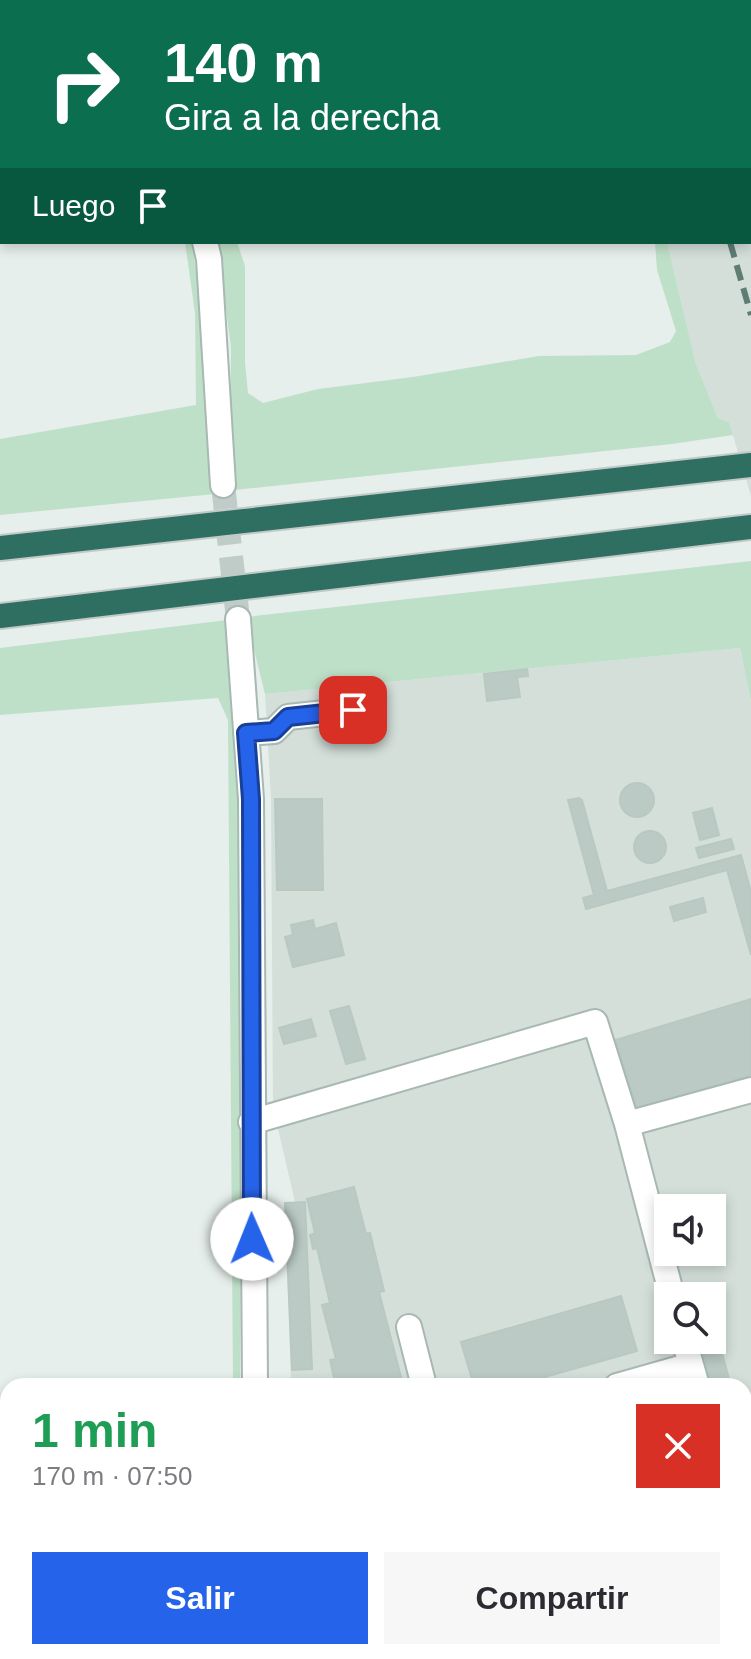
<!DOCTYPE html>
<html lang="es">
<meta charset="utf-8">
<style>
body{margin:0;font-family:Helvetica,sans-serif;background:#f7f7f7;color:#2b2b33;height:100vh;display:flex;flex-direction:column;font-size:30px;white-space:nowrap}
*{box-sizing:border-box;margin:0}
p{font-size:26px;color:#7c7c81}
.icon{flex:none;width:44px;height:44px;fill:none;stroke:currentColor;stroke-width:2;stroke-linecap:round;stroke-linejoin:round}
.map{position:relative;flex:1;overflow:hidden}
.details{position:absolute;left:0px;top:1378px;width:752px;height:282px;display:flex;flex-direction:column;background:#fff;border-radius:24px 24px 0 0;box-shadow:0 4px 12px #0003}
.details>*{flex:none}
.top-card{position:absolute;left:0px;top:0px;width:752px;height:244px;box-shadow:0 4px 12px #0003;background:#0b6e4f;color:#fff;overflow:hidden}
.buttons{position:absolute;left:654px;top:1194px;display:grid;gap:16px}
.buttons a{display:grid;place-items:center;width:72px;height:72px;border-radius:0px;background:#fff;box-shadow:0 4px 12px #0003;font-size:40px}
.pin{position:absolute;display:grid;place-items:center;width:68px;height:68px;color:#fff;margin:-34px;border-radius:16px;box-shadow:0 4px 12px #0006}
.me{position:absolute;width:88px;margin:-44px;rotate:359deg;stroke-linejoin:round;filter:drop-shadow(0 0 6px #0008)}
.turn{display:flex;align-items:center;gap:28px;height:168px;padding:0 32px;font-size:36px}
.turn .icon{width:104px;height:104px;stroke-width:2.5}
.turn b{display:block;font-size:56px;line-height:68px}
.then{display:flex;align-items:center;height:76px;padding:0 32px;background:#0003;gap:16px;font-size:30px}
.round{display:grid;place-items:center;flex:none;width:84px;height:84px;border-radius:0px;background:#f7f7f7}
.summary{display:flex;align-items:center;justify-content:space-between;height:136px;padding:0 32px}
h1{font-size:48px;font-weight:700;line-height:60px;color:#1e9e55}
.primary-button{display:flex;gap:16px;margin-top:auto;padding:16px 32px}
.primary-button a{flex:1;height:92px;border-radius:0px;background:#2563eb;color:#fff;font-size:32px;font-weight:700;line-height:92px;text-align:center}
.primary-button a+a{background:#f7f7f7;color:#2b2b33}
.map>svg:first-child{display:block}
</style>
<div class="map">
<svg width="751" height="1659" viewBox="0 0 751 1659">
<rect width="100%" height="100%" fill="#e6efeb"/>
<path fill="#d4dfda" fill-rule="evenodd" d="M750,228L751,231V496L729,422L718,418L696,364L667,242H750Z
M740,648L751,702V1659H277V1652H744V1386H274L291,1379L285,1203L295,1202L273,1107L271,798L265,694ZM668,1208H712V1252H668ZM668,1296H712V1340H668Z"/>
<path fill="#bfe0c8" d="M185,242H192C205,326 207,410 215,494L0,515V439L196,405L195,313Z
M217,242H237L245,266V363L248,393L263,403L318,389L413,377L539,356L636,355L670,342L676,331L657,270L655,242H667L696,364L718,418L729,422L733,435L672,444L234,490L230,431L231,347Z
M751,561V702L740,648L265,694L246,617Z
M227,620L243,846L240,1386H233L228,720L218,698L0,715V648Z"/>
<path fill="#bbcac4" stroke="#b8c9c2" stroke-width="2" d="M527,669L528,676L517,677L520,697L487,701L484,674Z
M620 800a17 17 0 1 1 34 0a17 17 0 1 1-34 0Z
M579,798L582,800L607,891L741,855L751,892V955L727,870L586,909L583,898L594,895L568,800Z
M275,799H322L323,890H277Z
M712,808L719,835L700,840L693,813Z
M634 847a16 16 0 1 1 32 0a16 16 0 1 1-32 0Z
M731,839L734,849L699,858L696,848Z
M703,898L706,912L674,921L670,907Z
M313,920L315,929L336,923L344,955L293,967L285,937L293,935L291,925Z
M751,999V1075L637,1109L616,1040Z
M349,1006L365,1059L346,1064L330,1011Z
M311,1019L316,1036L284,1044L279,1028Z
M354,1187L366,1234L370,1233L384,1291L379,1292L402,1381L383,1386H336L330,1360L336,1359L322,1305L330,1303L317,1248L313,1249L310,1235L315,1233L307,1199Z
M305,1202L312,1369L292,1370L285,1203Z
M621,1296L637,1351L513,1386H474L461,1342Z
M713,1321L731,1386H712L700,1340H712Z
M372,1652H439L434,1659H377Z
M648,1652H717L713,1659H652Z"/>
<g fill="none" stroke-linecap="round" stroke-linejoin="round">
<path stroke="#bfccc8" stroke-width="24" stroke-dasharray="24 12" stroke-linecap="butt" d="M223,485L238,619"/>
<defs>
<path id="minor" d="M129,0L130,2
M205,242L209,259L223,485
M238,619L251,799L255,1386
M246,733L274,731L288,717L353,710
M251,1122L595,1022L627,1124L672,1296
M627,1124L751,1090
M409,1327L424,1386
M684,1340L697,1386
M617,1386L691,1365
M744,1550L751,1574
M300,1652V1659
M499,1652L501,1659
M257,1659V1652"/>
<path id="highway" d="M0,548L751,465
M0,616L751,527"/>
</defs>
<use href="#minor" stroke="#a8b8b2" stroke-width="28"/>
<use href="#highway" stroke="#c2cac8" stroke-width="28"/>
<use href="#minor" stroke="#fff" stroke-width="24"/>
<use href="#highway" stroke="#2f6f62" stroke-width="24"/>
<path stroke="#5f7d75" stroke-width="6" stroke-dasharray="16 8" stroke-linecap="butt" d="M663,0V2
M730,242L751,315"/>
</g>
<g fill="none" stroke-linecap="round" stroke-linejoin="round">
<defs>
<path id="route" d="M252,1239L251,799L246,733L274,731L288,717L353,710"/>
</defs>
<use href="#route" stroke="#184099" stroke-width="20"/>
<use href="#route" stroke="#2563eb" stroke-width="14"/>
</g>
</svg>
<div class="buttons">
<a><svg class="icon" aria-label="sound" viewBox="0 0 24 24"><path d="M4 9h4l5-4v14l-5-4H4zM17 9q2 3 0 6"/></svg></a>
<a><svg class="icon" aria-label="search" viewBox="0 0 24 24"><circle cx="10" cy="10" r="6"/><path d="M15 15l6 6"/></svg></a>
</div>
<div class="pin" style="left:353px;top:710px;background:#d93025"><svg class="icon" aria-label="arrive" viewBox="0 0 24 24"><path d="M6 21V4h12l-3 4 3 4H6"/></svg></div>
<svg class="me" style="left:252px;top:1239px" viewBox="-20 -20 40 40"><circle r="19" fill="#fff"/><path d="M0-13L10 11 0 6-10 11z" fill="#2563eb"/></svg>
<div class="top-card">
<div class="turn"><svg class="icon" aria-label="right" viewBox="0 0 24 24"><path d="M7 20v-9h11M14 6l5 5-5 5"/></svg><div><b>140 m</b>Gira a la derecha</div></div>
<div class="then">Luego<svg class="icon" aria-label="arrive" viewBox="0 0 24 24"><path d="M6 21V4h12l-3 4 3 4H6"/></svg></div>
</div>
<section class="details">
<div class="summary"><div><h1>1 min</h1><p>170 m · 07:50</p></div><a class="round" style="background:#d93025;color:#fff"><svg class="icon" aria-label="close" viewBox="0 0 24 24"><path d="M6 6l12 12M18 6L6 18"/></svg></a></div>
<div class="primary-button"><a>Salir</a><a>Compartir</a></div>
</section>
</div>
